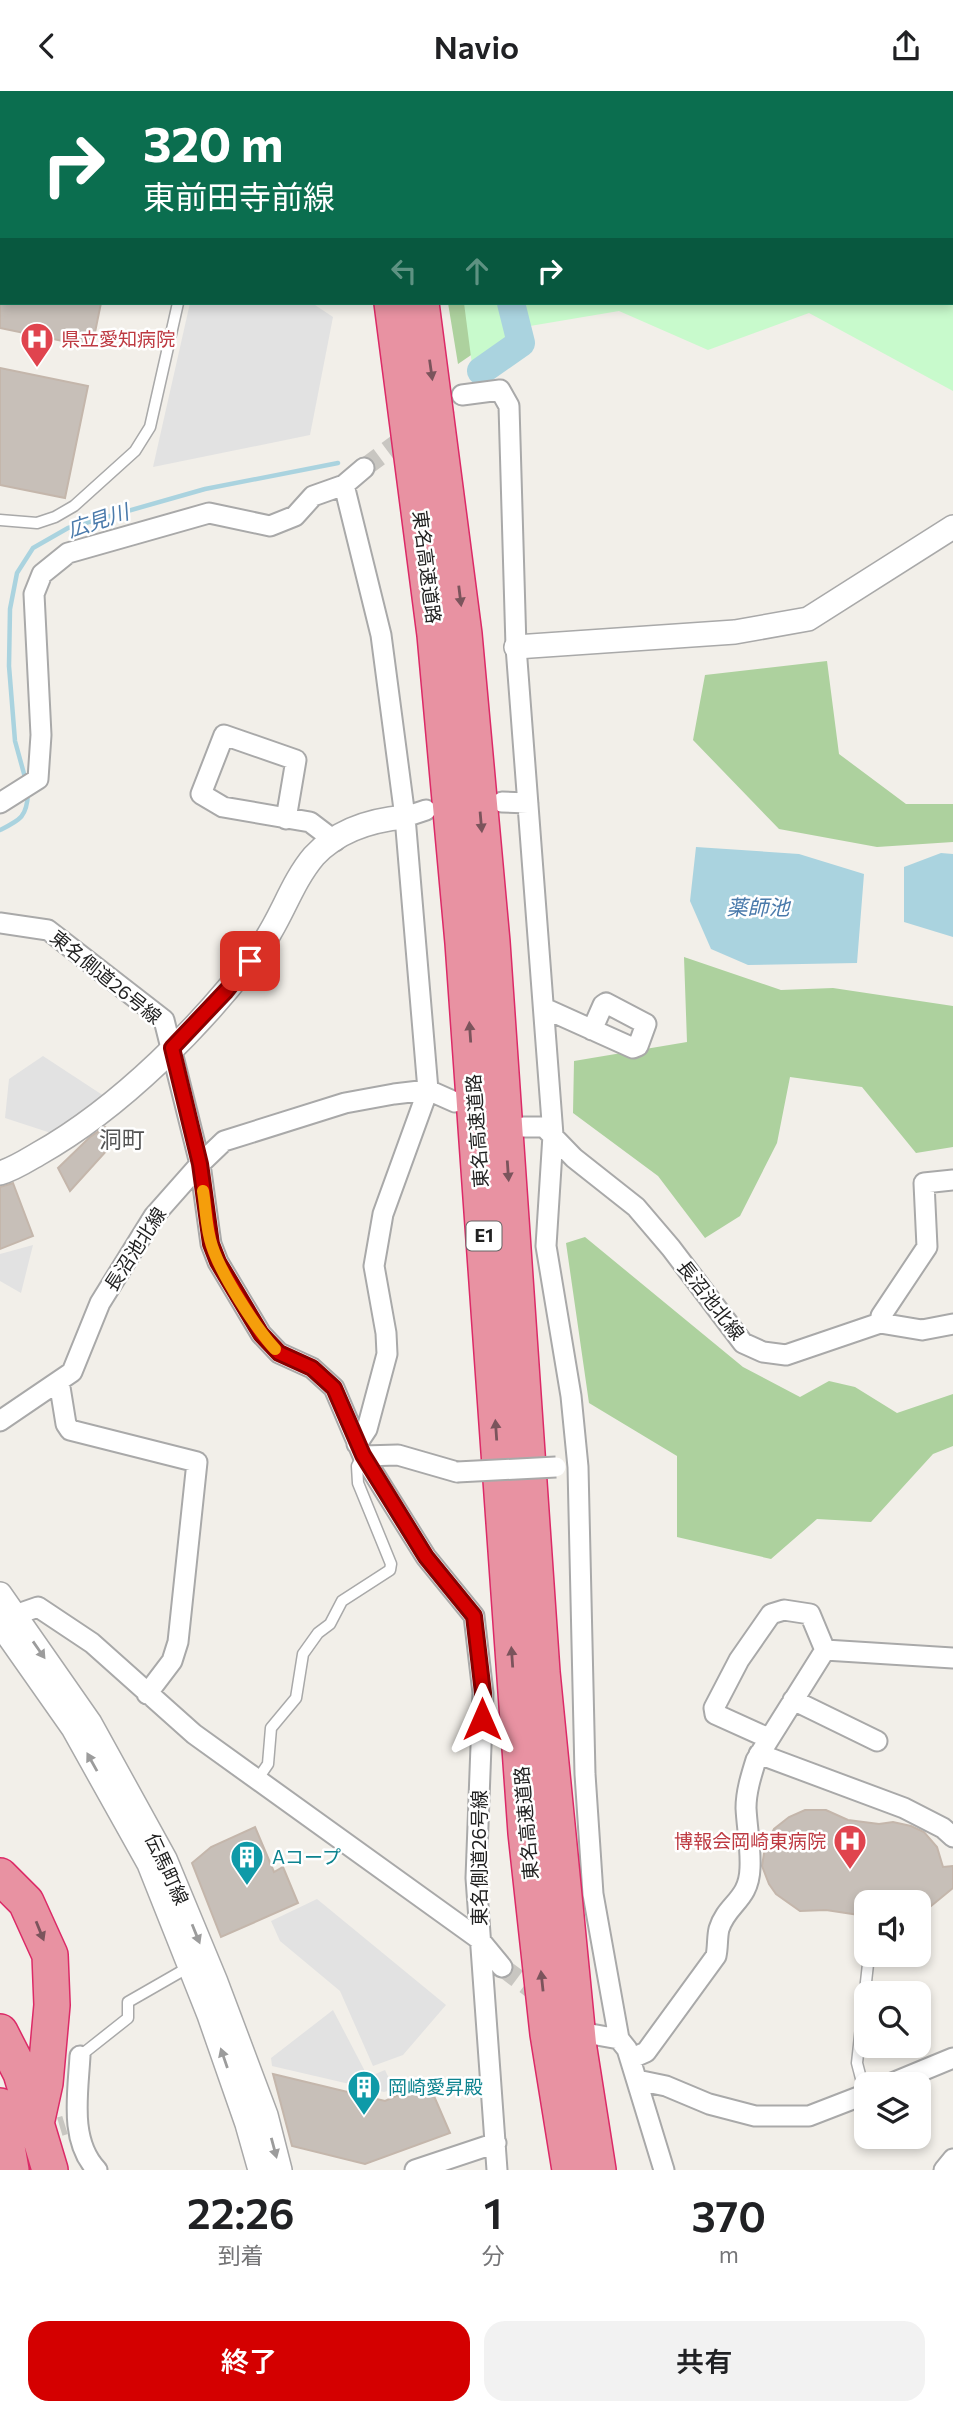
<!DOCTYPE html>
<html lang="ja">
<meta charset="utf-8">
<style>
body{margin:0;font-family:Commissioner,"Noto Sans JP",sans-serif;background:#f2f2f2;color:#202124;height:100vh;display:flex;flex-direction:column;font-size:26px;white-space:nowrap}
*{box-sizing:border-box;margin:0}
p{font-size:23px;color:#757577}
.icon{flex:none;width:38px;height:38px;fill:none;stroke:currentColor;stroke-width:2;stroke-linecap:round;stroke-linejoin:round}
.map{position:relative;height:2079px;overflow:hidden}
.panel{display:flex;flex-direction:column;background:#fff;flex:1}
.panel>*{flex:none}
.top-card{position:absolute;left:0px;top:0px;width:954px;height:214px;box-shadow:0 4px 10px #0003;background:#0b6e4f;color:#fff;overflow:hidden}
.tools{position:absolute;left:854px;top:1799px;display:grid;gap:14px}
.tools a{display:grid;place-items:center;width:77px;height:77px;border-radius:14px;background:#fff;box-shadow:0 4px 10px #0003;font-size:35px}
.pin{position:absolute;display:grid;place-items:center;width:60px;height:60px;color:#fff;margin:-30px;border-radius:14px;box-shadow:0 4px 10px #0006}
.me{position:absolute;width:77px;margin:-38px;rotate:0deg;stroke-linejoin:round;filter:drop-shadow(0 0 5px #0008)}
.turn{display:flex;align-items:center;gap:24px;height:147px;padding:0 28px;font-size:32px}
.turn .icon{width:91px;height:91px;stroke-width:2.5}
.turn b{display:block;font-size:49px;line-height:60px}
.lanes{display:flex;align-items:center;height:66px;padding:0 28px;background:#0003;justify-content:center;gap:35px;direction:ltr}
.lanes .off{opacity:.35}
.eta{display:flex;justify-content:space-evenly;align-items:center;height:119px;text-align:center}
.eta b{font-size:42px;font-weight:600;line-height:49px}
.button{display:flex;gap:14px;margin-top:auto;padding:14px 28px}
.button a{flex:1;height:80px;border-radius:21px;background:#d40000;color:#fff;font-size:28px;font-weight:600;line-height:80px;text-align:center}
.button a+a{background:#f2f2f2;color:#202124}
header{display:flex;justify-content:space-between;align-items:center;height:91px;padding:0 28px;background:#fff;font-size:32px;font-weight:600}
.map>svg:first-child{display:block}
</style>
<header><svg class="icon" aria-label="back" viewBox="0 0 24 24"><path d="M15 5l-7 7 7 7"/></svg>Navio<svg class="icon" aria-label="share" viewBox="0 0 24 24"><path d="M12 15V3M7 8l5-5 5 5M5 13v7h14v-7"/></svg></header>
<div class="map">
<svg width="953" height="2079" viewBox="0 0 953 2079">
<rect width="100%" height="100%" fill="#f2efe9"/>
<path fill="#add19e" d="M448,212H507L496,247L458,273Z
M827,570L839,663L906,713H953V751L877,756L779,738L693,649L705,584Z
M684,866L781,899L833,897L953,915V1056L916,1062L862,996L790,986L777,1052L740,1125L705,1147L658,1085L573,1022L574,970L687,951Z
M585,1146L743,1276L800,1306L829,1290L855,1296L897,1322L953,1303V1355L933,1363L871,1431L817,1428L771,1468L677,1446V1365L589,1312L566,1152Z"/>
<path fill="#c8facc" d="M435,0H953V300L809,222L708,259L619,220L530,235L474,289L464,212H952V2Z"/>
<path fill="#e2e2e2" d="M190,212H312L333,226L310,344L153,376Z
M43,965L104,1005L54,1043L5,1027L9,988Z
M33,1154L21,1202L0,1190V1163Z
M317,1808L446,1914L403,1964L373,1975L340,1900L280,1850L271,1830Z
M333,1919L368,1986L385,1979L394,1998L384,2001L272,1975L271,1967Z"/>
<path fill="#aad3df" d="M696,756L799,763L864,783L857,872L748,874L711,858L690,810Z
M941,762L953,763V846L904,831V776Z"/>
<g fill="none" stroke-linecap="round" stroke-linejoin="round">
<path stroke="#aad3df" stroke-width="4.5" d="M26,690L15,650L9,575L10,518L17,482L33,457L68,437L205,398L338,372
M0,739C20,729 27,726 28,702"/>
<path stroke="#aad3df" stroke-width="28" d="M481,280L521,252L511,212"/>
</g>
<path fill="#c7bfb8" stroke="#c4b6ab" stroke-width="2" d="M0,212H101L92,256L0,237Z
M0,277L88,295L65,407L0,394Z
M105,1036L119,1046L70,1100L58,1077L90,1046Z
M13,1092L33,1145L0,1158V1096Z
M805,1719H826L848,1729L879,1733L893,1731L911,1735L924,1741L937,1756L943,1776L953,1775V1797L919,1825V1811H866V1825L826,1819L800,1820L776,1803L769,1793L762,1775L765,1756L774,1738L789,1726Z
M255,1736L274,1781L283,1776L298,1812L221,1846L192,1772L211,1756Z
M273,1983L385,2010L428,1991L450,2042L365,2073L292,2055Z"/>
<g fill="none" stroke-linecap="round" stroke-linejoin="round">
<path stroke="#c8c6c1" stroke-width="19" stroke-dasharray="19 10" stroke-linecap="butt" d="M364,377L462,304
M502,1876L546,1909
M32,2044L65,2034"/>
<defs>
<path id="service" d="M0,17H2
M0,429L37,432L55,426L74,415L135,360L150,336L178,212
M257,1689L268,1673L271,1637L296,1607L303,1563L318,1542L330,1533L342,1510L390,1479L391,1473L358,1392L357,1375L362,1365
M80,1965L128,1927V1911L189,1876
M865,2003L857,1972L869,1864"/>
<path id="minor" d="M462,304L500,299L509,315L516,556L553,1044L546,1155L571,1305L578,1376L585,1683L593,1803L619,1948L627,1958L664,2079
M502,711L528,712
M0,712L38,688L41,644L34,503L42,483L68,462L209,422L270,435L295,425L313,405L344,394
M405,726L426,719
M286,728L296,669L224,644L201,703L223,716L310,731L335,750
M0,832L48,839L164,929L200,1073L211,1153L218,1171L261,1243L279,1262L312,1277L334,1297L363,1365L426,1466L474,1525L483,1602L476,1787L497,2079
M544,917L633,957L638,955L646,933L606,912L603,914L592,939
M523,1036H544L574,1067L636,1116L671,1157L743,1252L763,1261L786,1264L880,1232L922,1239L953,1233
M880,1232L881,1225L927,1156L924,1092L953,1089
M59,1290L66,1333L70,1339L197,1371L178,1551L172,1570L147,1603
M0,1330L72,1281L100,1212L154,1125L200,1073L224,1050L345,1012L394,1003L428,999L455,1011
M357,1353L367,1338L387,1263L386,1242L374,1175L383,1123L428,999L405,726L381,544L344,394L364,377
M363,1365L398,1364L457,1381
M3,1533L15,1524L38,1516L92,1552L194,1643L479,1848L502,1876
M825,1559L953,1567
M793,1609L877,1650
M768,1647L715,1623L714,1617L739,1569L771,1523L784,1519L810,1523L825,1559
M759,1663L904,1717L943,1737L953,1746
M591,1943L619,1948
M80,1965C78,2002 69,2050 97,2079
M630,1968L646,1961L716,1865C718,1856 717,1846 719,1838C727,1812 749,1810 750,1777C751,1757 747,1737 746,1717C746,1701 751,1685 756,1669L825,1559
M637,1989L666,1995L709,2013L755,2025H809L866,2003
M890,1993L953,1967
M415,2079L496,2052
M944,2079L953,2068"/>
<path id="tertiary" d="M516,556L735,541L808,528L953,436
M0,1082C14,1078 26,1070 38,1063C120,1017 204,933 260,857C281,829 291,792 314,765C338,739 371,729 405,726
M0,1503L90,1632L165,1768L216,1891L266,2024L280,2079
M0,1533L73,1637L149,1773L209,1924L247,2033L260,2079"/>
<path id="motorway" d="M356,0V2
M385,0V2
M392,212L435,544L463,852L526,1742L548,1943L570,2079
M421,212L464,543L492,851L542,1581L579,1958L598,2079
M0,1785L26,1811L50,1864L52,1914L45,1992L36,2033
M0,1941L21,1982L50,2079
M0,2015L11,2079"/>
</defs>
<use href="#service" stroke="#a9a9a9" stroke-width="13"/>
<use href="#minor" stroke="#a9a9a9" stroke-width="23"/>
<use href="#tertiary" stroke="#a9a9a9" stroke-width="26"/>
<use href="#motorway" stroke="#dc2a67" stroke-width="38"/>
<use href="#service" stroke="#fff" stroke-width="10"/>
<use href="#minor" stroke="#fff" stroke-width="19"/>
<use href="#tertiary" stroke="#fff" stroke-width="23"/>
<use href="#motorway" stroke="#e892a2" stroke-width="35"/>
<defs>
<path id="minor-bridge" d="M457,1381L556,1376"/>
</defs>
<use href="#minor-bridge" stroke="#a9a9a9" stroke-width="23" stroke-linecap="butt"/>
<use href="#minor-bridge" stroke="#fff" stroke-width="19"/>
</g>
<defs><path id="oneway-solid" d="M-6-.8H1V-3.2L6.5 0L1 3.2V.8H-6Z" transform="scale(1.75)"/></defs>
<g fill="#7b545c">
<use href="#oneway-solid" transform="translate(431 279) rotate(82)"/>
<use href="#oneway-solid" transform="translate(460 505) rotate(83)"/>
<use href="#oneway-solid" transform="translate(481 731) rotate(85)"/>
<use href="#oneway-solid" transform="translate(470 941) rotate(-94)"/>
<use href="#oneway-solid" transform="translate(508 1080) rotate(86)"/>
<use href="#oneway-solid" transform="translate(496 1339) rotate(-94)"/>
<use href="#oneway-solid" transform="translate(512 1566) rotate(-94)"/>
<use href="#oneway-solid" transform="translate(40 1840) rotate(68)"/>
<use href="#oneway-solid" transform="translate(542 1890) rotate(-96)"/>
</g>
<g fill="#9c9c9c">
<use href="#oneway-solid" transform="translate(39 1559) rotate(55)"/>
<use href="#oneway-solid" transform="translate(92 1671) rotate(-119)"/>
<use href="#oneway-solid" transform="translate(196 1843) rotate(68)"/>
<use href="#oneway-solid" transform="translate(224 1967) rotate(-109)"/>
<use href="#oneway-solid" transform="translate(274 2057) rotate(75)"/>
</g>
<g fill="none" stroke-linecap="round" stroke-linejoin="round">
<defs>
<path id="route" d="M250,870L226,900L172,957L200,1073L211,1153L218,1171L261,1243L279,1262L312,1277L334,1297L363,1364L426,1466L474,1525L483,1602L482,1628"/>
</defs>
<use href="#route" stroke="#8a0000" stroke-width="18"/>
<use href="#route" stroke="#d40000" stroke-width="12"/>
<path stroke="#f59e0b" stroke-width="12" d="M203,1100C206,1118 206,1138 212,1155C221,1183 255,1236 275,1258"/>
</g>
<defs>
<symbol id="hospital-pin" viewBox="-11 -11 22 30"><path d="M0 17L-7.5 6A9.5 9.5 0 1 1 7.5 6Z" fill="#e0444e" stroke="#fff"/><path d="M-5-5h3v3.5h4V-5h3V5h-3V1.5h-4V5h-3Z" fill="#fff"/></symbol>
<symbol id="building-pin" viewBox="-11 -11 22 30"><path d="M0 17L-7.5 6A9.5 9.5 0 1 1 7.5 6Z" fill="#0f9aa8" stroke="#fff"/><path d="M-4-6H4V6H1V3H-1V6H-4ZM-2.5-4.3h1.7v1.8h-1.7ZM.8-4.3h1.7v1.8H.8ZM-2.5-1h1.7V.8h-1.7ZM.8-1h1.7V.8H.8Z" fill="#fff"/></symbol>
</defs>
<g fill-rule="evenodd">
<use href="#hospital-pin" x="18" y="229" width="38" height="52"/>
<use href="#hospital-pin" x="831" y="1731" width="38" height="52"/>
<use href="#building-pin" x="228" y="1747" width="38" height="52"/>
<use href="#building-pin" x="345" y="1977" width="38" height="52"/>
</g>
<g text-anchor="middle" stroke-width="5" stroke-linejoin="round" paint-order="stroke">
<rect fill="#fff" stroke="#646464" stroke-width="2" x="466.5" y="1130.5" width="35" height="29" rx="5"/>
<g font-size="18" font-weight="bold" fill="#222">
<text x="484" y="1151">E1</text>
</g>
<g font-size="19" fill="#be3a42" stroke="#fff" text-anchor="start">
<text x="61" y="255">県立愛知病院</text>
<text x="826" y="1757" text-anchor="end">博報会岡崎東病院</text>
</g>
<g font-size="19" fill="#222" stroke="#fff">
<text transform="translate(427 476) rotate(83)" y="7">東名高速道路</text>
<text transform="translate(106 886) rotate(39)" y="7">東名側道26号線</text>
<text transform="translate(477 1040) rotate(-94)" y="7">東名高速道路</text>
<text transform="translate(135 1158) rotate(-57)" y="7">長沼池北線</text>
<text transform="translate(711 1209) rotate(52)" y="7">長沼池北線</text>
<text transform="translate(526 1732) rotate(-95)" y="7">東名高速道路</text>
<text transform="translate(479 1767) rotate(-90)" y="7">東名側道26号線</text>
<text transform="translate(167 1778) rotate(65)" y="7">伝馬町線</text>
</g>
<g font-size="19" fill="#0d838f" stroke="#fff" text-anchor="start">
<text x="272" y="1773">Aコープ</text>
<text x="388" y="2003">岡崎愛昇殿</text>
</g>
<g font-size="21" font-style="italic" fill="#4a7aab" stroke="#fff">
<text transform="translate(98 430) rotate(-18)" y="7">広見川</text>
<text x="758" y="824">薬師池</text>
</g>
<g font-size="23" fill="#555" stroke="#fff">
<text x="122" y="1057">洞町</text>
</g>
</g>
</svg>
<div class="tools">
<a><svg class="icon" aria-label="sound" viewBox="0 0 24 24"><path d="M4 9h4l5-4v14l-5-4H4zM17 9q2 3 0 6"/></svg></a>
<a><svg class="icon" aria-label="search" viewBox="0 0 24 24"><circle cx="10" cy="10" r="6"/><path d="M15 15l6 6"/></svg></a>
<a><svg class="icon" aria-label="layers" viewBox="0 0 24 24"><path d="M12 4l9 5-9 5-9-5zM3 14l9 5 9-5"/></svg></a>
</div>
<div class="pin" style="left:250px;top:870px;background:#d93025"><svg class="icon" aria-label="arrive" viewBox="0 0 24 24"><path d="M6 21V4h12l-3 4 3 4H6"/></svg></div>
<svg class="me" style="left:482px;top:1628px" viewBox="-20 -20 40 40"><path d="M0-17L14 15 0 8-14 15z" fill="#d40000" stroke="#fff" stroke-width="4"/></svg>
<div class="top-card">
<div class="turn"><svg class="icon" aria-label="right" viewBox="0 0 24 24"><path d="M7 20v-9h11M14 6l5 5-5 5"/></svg><div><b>320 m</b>東前田寺前線</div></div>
<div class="lanes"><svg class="icon off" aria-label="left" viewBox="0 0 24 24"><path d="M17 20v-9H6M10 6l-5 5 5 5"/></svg><svg class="icon off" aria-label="ahead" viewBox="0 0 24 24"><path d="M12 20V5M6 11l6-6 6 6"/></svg><svg class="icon" aria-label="right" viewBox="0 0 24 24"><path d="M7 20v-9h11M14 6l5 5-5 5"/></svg></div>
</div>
</div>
<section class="panel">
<div class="eta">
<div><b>22:26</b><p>到着</p></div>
<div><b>1</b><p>分</p></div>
<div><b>370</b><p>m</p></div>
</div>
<div class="button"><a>終了</a><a>共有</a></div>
</section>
